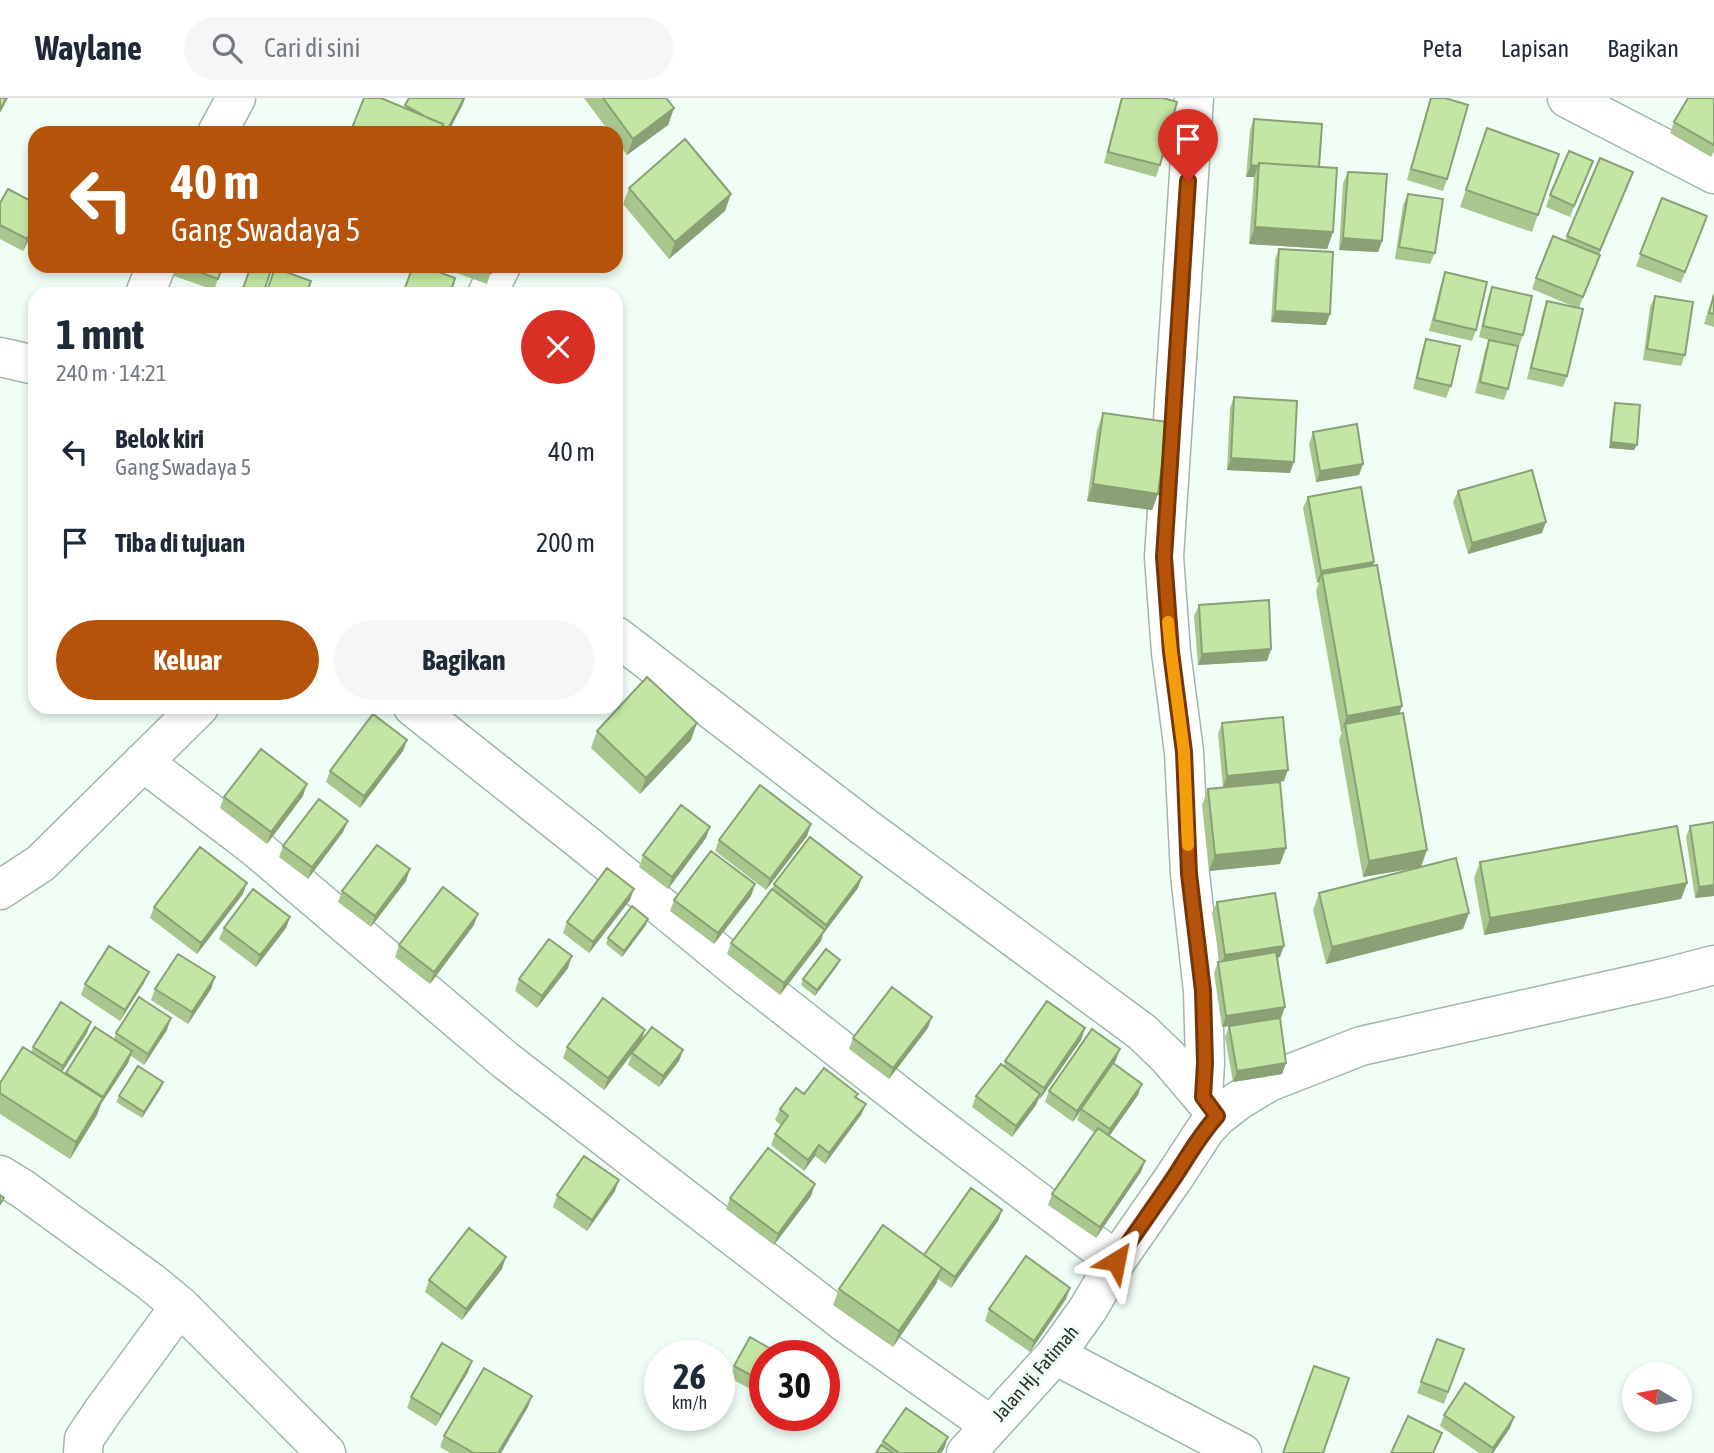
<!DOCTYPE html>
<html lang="id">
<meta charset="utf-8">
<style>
body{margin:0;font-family:"Asap Condensed",sans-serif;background:#f6f6f7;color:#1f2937;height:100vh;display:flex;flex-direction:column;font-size:26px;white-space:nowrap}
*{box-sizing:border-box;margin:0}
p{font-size:23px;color:#747a83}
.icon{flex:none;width:38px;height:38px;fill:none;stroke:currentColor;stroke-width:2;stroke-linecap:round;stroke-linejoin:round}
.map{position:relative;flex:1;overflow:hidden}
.sheet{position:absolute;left:28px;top:189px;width:595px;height:427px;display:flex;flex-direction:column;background:#fff;border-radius:21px;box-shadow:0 4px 10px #0003}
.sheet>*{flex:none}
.banner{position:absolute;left:28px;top:28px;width:595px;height:147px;border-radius:21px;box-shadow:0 4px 10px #0003;background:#b45309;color:#fff;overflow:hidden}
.needle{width:46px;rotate:280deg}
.controls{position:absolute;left:1622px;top:1264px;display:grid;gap:14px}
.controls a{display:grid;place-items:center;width:70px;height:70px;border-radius:50%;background:#fff;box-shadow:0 4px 10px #0003;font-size:35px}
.speed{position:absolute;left:644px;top:1242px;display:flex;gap:14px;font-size:35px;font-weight:700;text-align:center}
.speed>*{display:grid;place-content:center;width:91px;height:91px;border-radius:50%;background:#fff;box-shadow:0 4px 10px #0003;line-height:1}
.speed small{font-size:18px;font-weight:400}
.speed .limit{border:10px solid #d22;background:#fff;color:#111}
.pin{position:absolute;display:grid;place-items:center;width:60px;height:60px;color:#fff;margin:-72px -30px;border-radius:50% 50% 50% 0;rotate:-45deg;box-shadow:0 0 7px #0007}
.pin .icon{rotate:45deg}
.me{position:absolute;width:77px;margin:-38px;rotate:35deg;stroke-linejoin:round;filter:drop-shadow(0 0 5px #0008)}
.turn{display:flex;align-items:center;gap:24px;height:147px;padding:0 28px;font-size:32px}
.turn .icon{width:91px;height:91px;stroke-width:2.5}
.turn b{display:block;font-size:49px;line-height:60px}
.round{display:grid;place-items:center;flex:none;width:74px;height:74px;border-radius:37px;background:#f6f6f7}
.headline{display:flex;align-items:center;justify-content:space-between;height:119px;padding:0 28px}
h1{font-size:42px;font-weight:700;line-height:52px}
.action{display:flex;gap:14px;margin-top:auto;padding:14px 28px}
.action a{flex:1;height:80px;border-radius:42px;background:#b45309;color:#fff;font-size:28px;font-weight:700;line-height:80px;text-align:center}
.action a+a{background:#f6f6f7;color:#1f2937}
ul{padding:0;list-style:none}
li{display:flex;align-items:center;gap:21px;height:91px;padding:0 28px}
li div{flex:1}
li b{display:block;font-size:26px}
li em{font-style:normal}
header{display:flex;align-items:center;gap:42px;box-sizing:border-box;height:98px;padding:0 35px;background:#fff;border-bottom:2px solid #e0e1e3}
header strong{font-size:33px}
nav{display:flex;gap:38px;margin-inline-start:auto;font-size:24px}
.search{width:490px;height:63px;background:#f6f6f7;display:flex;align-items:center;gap:18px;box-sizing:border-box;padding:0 24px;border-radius:38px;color:#747a83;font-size:26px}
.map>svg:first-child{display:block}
</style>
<header>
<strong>Waylane</strong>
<div class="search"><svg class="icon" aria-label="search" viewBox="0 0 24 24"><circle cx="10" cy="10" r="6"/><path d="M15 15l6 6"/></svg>Cari di sini</div>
<nav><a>Peta</a><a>Lapisan</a><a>Bagikan</a></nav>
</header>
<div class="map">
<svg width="1714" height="1355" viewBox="0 0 1714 1355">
<rect width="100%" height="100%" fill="#f0fef6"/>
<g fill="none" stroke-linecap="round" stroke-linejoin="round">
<defs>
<path id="minor" d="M1194,0L1164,459L1171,554L1184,654L1190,776L1203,893L1205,965L1203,999
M1567,0L1714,76
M217,35L236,0
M145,196L156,168
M487,196L501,168
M0,259L35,267
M616,538L863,728L1142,934L1168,959L1212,1011
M413,609L589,749L741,874L930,1022L1116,1163
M143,664L256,750L505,962L847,1226L990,1327
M0,792L41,765L199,609
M0,1077L23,1091L151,1184L180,1208L326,1355
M1055,1257L1242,1355
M83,1355L84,1341L103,1313L180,1208
M966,1355L1055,1257L1088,1211L1116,1163L1173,1081L1205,1032L1217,1019L1239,1002L1269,984L1361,948L1664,880L1714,867"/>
</defs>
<use href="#minor" stroke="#a0b7aa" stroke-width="41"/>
<use href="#minor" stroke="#fff" stroke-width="38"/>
</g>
<path fill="#a9c68e" d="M409,0H465L448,35H350L404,10Z
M584,0H666L674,10L668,27L627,57L616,43V35H610Z
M1121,0H1163L1160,67L1156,79L1104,65Z
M1430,0L1447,81L1443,93L1407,82Z
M1714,0V53L1711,59L1670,35L1674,24Z
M1254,21L1319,69L1333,134L1327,151L1249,146L1254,79H1246L1250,32Z
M1487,30L1559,56L1532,134L1460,109Z
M1600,60L1633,74L1599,157L1579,210L1567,278L1563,289L1527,281L1543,214L1547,203L1577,210L1532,191L1536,180L1565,143Z
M1348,74L1382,143L1378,154L1339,152L1343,85Z
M1589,74L1570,119L1546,109L1550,97Z
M629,90L725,113L669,161L623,106Z
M1408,96L1435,155L1430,166L1395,161L1403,107Z
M1662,100L1707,118L1681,185L1636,168Z
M0,105L35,130L23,153L0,141Z
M1279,151L1330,216L1326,227L1271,224L1275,162Z
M178,168H223L214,192L174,178Z
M413,168L450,196H402Z
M437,168H493L487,186Z
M1445,174L1476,232L1472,243L1429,233L1441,186Z
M1492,189L1523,237L1519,248L1497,243L1508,291L1504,302L1475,295L1485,253L1489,242L1479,239L1488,200Z
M1714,194V229L1704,226Z
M1655,198L1685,257L1681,268L1643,262L1650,209Z
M1426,241L1451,288L1446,300L1413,291L1422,252Z
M1234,299L1290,375L1227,372L1230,310Z
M1615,305L1634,352L1609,350L1613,311Z
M1103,315L1158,396L1152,412L1087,403L1097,332Z
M1313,334L1363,366L1359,377L1316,384L1309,346Z
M1458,393L1542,435L1468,456L1453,404Z
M1308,399L1372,468L1399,616L1421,769L1363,779L1339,642L1342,634H1341L1316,493L1319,484L1317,485L1303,410Z
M1199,507L1271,551L1267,563L1198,567L1194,518Z
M1222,625L1284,683L1280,684L1286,750L1280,766L1209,773L1202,707L1208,691L1223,689L1218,636Z
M597,633L691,642L640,696L591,650Z
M407,642L403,653L360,710L326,684L330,673Z
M303,698L267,746L220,710L224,699Z
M348,723L343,734L308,781L279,759L283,748Z
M1714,724V798L1695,800L1686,739L1690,728Z
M811,726L807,738L766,792L715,753L719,742Z
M706,740L668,791L639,769L643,757Z
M1480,764L1687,785L1681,801L1484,837L1474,780Z
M862,779L858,790L823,836L821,843L780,897L727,856L731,845L772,791L774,786Z
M406,783L371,829L338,804L342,793Z
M755,786L751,798L714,846L670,813L674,802Z
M1319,795L1463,831L1326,866L1313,812Z
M243,796L197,856L150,820L154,809Z
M630,802L589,855L563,835L567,824Z
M1217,804L1280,859L1277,860L1285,909L1281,920L1264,923L1286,965L1282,976L1233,984L1225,939L1229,928L1222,929L1214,875L1218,864L1220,863L1212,815Z
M290,819L286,830L256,869L219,841L224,830Z
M474,827L430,886L395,859L399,847Z
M646,827L622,859L606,846L608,840Z
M840,862L837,868L815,898L801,887L803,881Z
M568,870L537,910L515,893L519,881Z
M215,879L211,891L188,926L151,902L155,891Z
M144,885L120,923L81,897L85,886Z
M95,929L114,941L116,935L167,932L144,967L131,958L128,965L101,1006L97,1017L70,1061L0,1016V985L31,954L33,949L87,935L62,974L65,976Z
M928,930L889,981L849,951L853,940Z
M1085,930L1081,942L1040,1001H1039L1036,1007L1012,1039L972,1009L976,998L1004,968L1005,963Z
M645,932L641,944L604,992L563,960L567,949Z
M683,952L679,963L659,989L628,967L632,955Z
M1116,962L1114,966L1138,997L1109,1038L1145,1063L1141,1074L1096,1140L1048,1107L1052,1096L1095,1035L1077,1022L1081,1012L1073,1024L1045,1004L1049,993Z
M161,990L142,1020L116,1004L119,998Z
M804,996L856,1000L866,1006L861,1017L825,1066L815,1058L804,1073L771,1047L775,1036L781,1027L775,1022L780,1011Z
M615,1093L587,1133L553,1109L557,1097Z
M811,1098L774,1147L726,1111L730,1100Z
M1002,1112L998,1123L951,1190L938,1181L936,1186L893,1249L833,1207L839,1191L924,1157Z
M502,1171L462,1222L425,1194L429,1182Z
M1070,1190L1066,1201L1030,1254L985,1223L989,1211Z
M1437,1241L1464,1251L1444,1306L1417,1295Z
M765,1258V1299L730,1280L734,1268Z
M472,1263L468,1274L436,1328L407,1310L411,1299Z
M528,1309L501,1355H450L440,1349L444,1338Z
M1444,1317L1514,1319L1510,1330L1493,1355H1479L1440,1328Z
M948,1339L944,1351L941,1355H876L883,1343Z"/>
<path fill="#89a174" d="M6,0H8L0,15V12Z
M464,0H465L463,6L448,35H446Z
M674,10L668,27L627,57L633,41Z
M1251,67L1258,68L1254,79H1246Z
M731,96L725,113L669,161L675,144Z
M35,127V130L23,153L27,141Z
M1255,129L1333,134L1327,151L1249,146Z
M1343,140L1382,143L1378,154L1339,152Z
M1275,213L1330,216L1326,227L1271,224Z
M1611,344L1637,347L1634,352L1609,350Z
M1231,360L1294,364L1290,375L1227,372Z
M1363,366L1359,377L1316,384L1320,373Z
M1093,386L1158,396L1152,412L1087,403Z
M1546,424L1542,435L1468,456L1472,445Z
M1374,464L1369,475L1322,476L1319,484L1317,485L1321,473Z
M1271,551L1267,563L1198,567L1202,556Z
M1402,608L1396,625L1345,626L1341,634L1347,618Z
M697,625L691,642L640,696L646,680Z
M407,642L403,653L360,710L364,698Z
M1288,672L1284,683L1223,689L1227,678Z
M307,686L303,698L267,746L271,734Z
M348,723L343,734L308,781L312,769Z
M811,726L807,738L766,792L770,781Z
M710,729L706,740L668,791L672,779Z
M1286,750L1280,766L1209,773L1215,757Z
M1427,752L1421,769L1363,779L1369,763Z
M410,771L406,783L371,829L375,818Z
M862,779L858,790L823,836L821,843L780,897L784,885L823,834L826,827Z
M247,785L243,796L197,856L201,845Z
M1687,785L1681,801L1484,837L1490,820Z
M755,786L751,798L714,846L718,835Z
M1714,787V798L1695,800L1699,789Z
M634,791L630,802L589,855L593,844Z
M1469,815L1463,831L1326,866L1332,849Z
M478,816L474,827L430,886L434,874Z
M290,819L286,830L256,869L260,857Z
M648,821L646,827L622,859L624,853Z
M1284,848L1280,859L1220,869L1225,857Z
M572,858L568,870L537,910L542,898Z
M840,862L837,868L815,898L817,892Z
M149,874L144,885L120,923L125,912Z
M215,879L211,891L188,926L192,914Z
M1285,909L1281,920L1222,929L1226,918Z
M932,919L928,930L889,981L893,970Z
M171,920L167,932L144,967L148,956Z
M91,924L87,935L58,980L63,968Z
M1085,930L1081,942L1040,1001L1044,990Z
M645,932L641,944L604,992L608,980Z
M1120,951L1116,962L1073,1024L1077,1013Z
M683,952L679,963L659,989L663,978Z
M132,953L128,965L101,1006L97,1017L70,1061L76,1044L103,999Z
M1286,965L1282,976L1233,984L1237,973Z
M163,984L161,990L142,1020L144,1014Z
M1142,986L1138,997L1106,1043L1110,1031Z
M1040,996L1036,1007L1012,1039L1016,1028Z
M866,1006L861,1017L825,1066L829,1055Z
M819,1047L815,1058L804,1073L808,1062Z
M1145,1063L1141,1074L1096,1140L1100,1129Z
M619,1082L615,1093L587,1133L592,1122Z
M815,1086L811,1098L774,1147L778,1136Z
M1002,1112L998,1123L951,1190L955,1179Z
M506,1159L502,1171L462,1222L466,1211Z
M942,1170L936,1186L893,1249L899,1233Z
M1070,1190L1066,1201L1030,1254L1034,1243Z
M472,1263L468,1274L436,1328L441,1317Z
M532,1298L528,1309L501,1355H498Z
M1514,1319L1510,1330L1493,1355H1491L1493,1350Z
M948,1339L944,1351L941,1355H937Z"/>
<path fill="#c4e6a5" stroke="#89a174" stroke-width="2" d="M0,0H6L0,12Z
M364,0H381L443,26L439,35H350Z
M409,0H464L448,31L443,28V26L428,20L405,7Z
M603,0H666L674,10L633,41Z
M1122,0H1163L1177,4L1160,67L1108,54Z
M1431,0H1445L1468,7L1447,81L1411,71Z
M1688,0H1714V47L1674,24Z
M1254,21L1322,26L1319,69L1259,65L1258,68L1251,67Z
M1487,30L1559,56L1538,117L1466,92Z
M685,41L731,96L675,144L629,90Z
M1569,53L1593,63L1574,108L1550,97Z
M1600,60L1633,74L1600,152L1567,138Z
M1259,65L1337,70L1333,134L1255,129Z
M1348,74L1387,76L1382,143L1343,140Z
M8,91L35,105V127L27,141L0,127V105Z
M1408,96L1443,101L1435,155L1399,149Z
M1662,100L1707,118L1685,174L1640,156Z
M1553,138L1600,157L1583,199L1536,180Z
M1279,151L1333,154L1330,216L1275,213Z
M183,168H223L218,181Z
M251,168L270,175L263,196H241Z
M413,168H423L455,180L450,196H421L405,190Z
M473,168H493L491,175Z
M275,170L311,183L306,196H266Z
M1445,174L1487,184L1476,232L1434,222Z
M1492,189L1532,198L1523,237L1483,228Z
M1714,197V216L1709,215Z
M1655,198L1693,204L1685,257L1647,251Z
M1547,203L1583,211L1567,278L1531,270Z
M1426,241L1460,248L1451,288L1417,280Z
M1489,242L1518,248L1508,291L1480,284Z
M1234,299L1297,303L1294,364L1231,360Z
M1615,305L1640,307L1637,347L1611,344Z
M1103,315L1168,324L1158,396L1093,386Z
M1357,326L1363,366L1320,373L1313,334Z
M1532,372L1546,424L1472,445L1458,393Z
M1361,389L1374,464L1321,473L1308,399Z
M1377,467L1402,608L1347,618L1322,476Z
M1269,502L1271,551L1202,556L1199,507Z
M647,579L697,625L646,680L597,633Z
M1403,615L1427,752L1369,763L1345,626Z
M373,616L407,642L364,698L330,673Z
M1283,619L1288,672L1227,678L1222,625Z
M261,651L307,686L271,734L224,699Z
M1280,684L1286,750L1215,757L1208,691Z
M760,687L811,726L770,781L719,742Z
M319,701L348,723L312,769L283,748Z
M681,707L710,729L672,779L643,757Z
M1714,724V787L1699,789L1690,728Z
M1677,728L1687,785L1490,820L1480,764Z
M810,739L862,779L826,827L774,786Z
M377,747L410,771L375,818L342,793Z
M200,749L247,785L201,845L154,809Z
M711,753L755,786L718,835L674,802Z
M1456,760L1469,815L1332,849L1319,795Z
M607,770L634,791L593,844L567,824Z
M443,789L478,816L434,874L399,847Z
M253,791L290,819L260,857L224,830Z
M772,791L825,832L784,885L731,845Z
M1275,795L1284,848L1225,857L1217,804Z
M632,808L648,821L624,853L608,840Z
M549,841L572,858L542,898L519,881Z
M109,848L149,874L125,912L85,886Z
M826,851L840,862L817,892L803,881Z
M1276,854L1285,909L1226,918L1218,864Z
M178,856L215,879L192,914L155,891Z
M892,889L932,919L893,970L853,940Z
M139,899L171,920L148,956L116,935Z
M603,900L645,932L608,980L567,949Z
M1047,903L1085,930L1044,990L1005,963Z
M61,904L91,924L63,968L33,949Z
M1280,920L1286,965L1237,973L1229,928Z
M95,929L132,953L103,999L66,975Z
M652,929L683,952L663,978L632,955Z
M1092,931L1120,951L1077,1013L1049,993Z
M23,949L103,1000L76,1044L0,995V985Z
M1113,965L1142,986L1110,1031L1081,1011Z
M1001,966L1040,996L1016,1028L976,998Z
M138,968L163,984L144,1014L119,998Z
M824,970L858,996L855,999L866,1006L829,1055L819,1047L808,1062L775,1036L788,1018L780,1011L796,990L804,996Z
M1098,1030L1145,1063L1100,1129L1052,1096Z
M768,1050L815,1086L778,1136L730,1100Z
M584,1058L619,1082L592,1122L557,1097Z
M971,1090L1002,1112L955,1179L924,1157Z
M0,1097L4,1100L0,1106Z
M883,1127L942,1170L899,1233L839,1191Z
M469,1130L506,1159L466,1211L429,1182Z
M1026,1158L1070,1190L1034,1243L989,1211Z
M750,1239L783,1258H765V1285L734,1268Z
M1437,1241L1464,1251L1448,1294L1421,1284Z
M442,1245L472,1263L441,1317L411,1299Z
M1314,1268L1349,1280L1323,1355H1283Z
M484,1270L532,1298L498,1355H474L444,1338Z
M1465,1285L1514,1319L1493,1350L1444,1317Z
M906,1310L948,1339L937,1355H899L883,1343Z
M1408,1318L1442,1335L1433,1355H1391Z
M881,1347L893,1355H876Z"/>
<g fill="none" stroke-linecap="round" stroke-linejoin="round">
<defs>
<path id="route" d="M1116,1163C1135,1136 1154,1109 1173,1081C1187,1060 1199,1038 1217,1018L1203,999L1205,965L1203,893L1189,776L1184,654L1171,554L1164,459L1188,83"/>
</defs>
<use href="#route" stroke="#753606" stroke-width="18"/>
<use href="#route" stroke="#b45309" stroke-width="12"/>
<path stroke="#f59e0b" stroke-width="12" d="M1168,524L1171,554L1184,654L1188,747"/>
</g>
<g text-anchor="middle" stroke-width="7" stroke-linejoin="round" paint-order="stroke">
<g font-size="19" fill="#27302b" stroke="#f0fef6">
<text transform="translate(1035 1275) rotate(-49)" y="7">Jalan Hj. Fatimah</text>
</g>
</g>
</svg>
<div class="controls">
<a><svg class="needle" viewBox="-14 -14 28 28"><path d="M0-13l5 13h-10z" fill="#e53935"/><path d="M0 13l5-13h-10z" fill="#747a83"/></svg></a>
</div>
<div class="speed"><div>26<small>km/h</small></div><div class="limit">30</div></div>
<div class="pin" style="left:1188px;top:83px;background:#d93025"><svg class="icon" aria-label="arrive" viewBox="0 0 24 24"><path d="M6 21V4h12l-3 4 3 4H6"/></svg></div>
<svg class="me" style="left:1116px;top:1163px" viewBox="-20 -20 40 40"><path d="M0-17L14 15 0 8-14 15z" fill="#b45309" stroke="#fff" stroke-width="4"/></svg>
<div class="banner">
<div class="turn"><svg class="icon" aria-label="left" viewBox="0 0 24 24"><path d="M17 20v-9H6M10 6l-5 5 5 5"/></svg><div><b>40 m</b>Gang Swadaya 5</div></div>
</div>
<section class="sheet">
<div class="headline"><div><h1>1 mnt</h1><p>240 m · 14:21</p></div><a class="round" style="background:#d93025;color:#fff"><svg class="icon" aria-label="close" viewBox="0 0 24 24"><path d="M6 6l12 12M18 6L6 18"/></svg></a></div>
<ul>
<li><svg class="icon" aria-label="left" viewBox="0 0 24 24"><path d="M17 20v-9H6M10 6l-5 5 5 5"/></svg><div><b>Belok kiri</b><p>Gang Swadaya 5</p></div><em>40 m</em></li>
<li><svg class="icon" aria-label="arrive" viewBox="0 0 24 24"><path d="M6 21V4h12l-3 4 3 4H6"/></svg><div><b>Tiba di tujuan</b></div><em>200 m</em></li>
</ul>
<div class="action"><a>Keluar</a><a>Bagikan</a></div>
</section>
</div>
